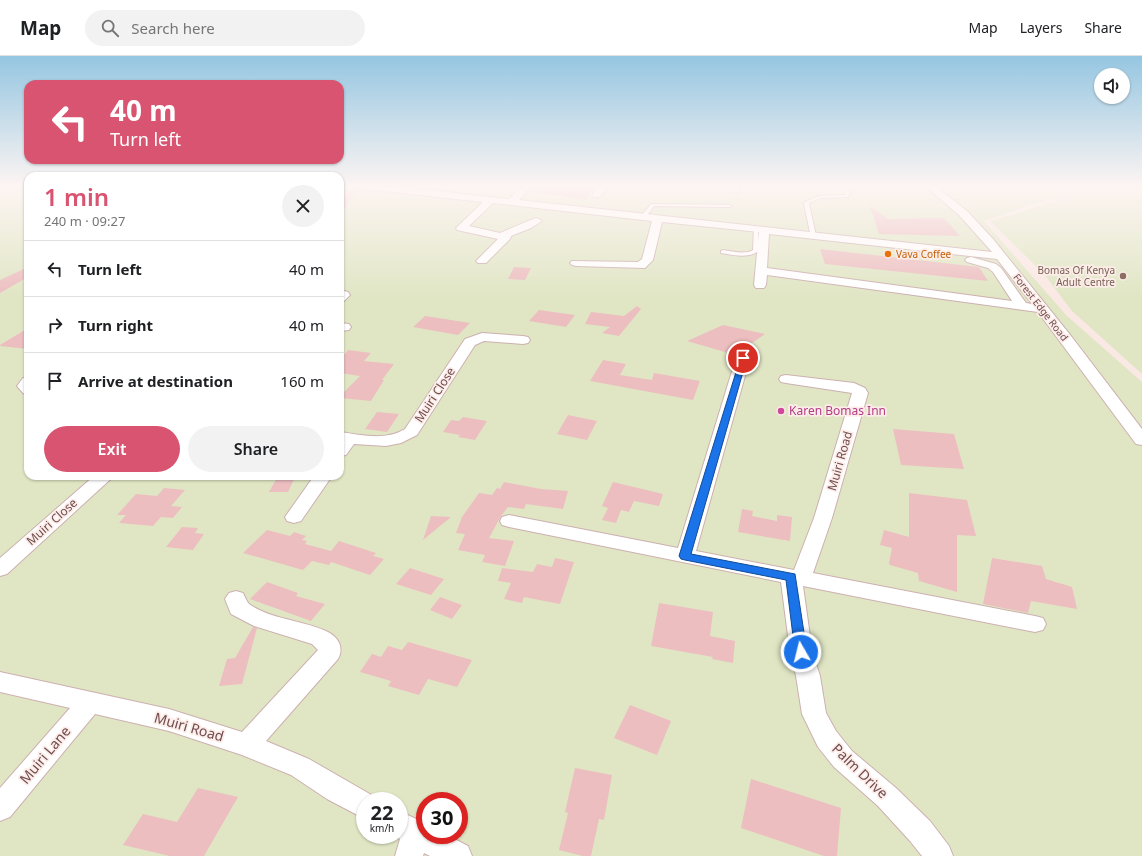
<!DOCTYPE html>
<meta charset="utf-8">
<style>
body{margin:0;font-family:"Noto Sans",sans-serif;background:#f2f2f2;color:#202124;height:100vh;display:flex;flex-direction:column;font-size:15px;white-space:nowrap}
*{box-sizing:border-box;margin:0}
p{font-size:13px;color:#757577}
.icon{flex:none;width:22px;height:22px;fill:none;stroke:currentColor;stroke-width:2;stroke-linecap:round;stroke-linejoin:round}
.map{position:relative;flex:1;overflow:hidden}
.side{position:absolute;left:24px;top:116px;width:320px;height:308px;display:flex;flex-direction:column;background:#fff;border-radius:12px;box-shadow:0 1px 3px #0004}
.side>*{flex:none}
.hud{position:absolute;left:24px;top:24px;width:320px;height:84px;border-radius:12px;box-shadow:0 1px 3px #0004;background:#d95470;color:#fff;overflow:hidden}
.tools{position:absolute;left:1094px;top:12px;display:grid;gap:8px}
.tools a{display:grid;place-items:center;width:36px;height:36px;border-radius:50%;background:#fff;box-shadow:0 1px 3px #0004;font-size:20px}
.speed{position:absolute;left:356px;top:736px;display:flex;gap:8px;font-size:20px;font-weight:700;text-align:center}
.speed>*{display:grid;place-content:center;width:52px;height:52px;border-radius:50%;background:#fff;box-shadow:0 1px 3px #0004;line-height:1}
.speed small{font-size:10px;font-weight:400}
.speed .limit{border:6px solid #d22;background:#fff;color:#111}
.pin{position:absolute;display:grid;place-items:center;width:34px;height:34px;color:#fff;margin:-17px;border:2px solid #fff;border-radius:50%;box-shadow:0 1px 4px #0007}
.me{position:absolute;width:44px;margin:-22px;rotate:352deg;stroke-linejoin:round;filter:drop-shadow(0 0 3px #0008)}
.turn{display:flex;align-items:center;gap:14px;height:84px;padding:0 20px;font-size:18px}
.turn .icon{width:52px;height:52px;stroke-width:2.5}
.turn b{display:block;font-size:28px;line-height:34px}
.round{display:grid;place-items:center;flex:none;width:42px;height:42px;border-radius:21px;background:#f2f2f2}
.headline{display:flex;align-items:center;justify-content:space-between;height:68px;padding:0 20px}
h1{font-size:24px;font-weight:600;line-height:30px;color:#d95470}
.action{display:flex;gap:8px;margin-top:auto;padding:8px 20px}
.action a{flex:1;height:46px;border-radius:24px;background:#d95470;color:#fff;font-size:16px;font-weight:600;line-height:46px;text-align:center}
.action a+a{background:#f2f2f2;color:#202124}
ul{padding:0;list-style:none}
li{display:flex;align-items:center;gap:12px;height:56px;padding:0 20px;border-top:1px solid #e0e0e0}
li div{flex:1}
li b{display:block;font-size:15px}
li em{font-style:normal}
header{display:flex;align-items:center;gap:24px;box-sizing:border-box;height:56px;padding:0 20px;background:#fff;border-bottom:1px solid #e0e0e0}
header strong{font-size:19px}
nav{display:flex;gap:22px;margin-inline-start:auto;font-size:14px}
.search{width:280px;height:36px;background:#f2f2f2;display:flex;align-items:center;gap:10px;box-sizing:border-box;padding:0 14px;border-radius:22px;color:#757577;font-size:15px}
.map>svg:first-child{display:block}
</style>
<header>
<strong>Map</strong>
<div class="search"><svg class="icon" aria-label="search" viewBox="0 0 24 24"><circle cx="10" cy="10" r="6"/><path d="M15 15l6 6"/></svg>Search here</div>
<nav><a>Map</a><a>Layers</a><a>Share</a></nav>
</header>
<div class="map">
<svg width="1142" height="800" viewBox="0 0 1142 800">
<rect width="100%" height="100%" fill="#fae8e4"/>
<path fill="#e0e6c4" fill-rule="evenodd" d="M0,129H28V420H340V129H1060L1059,140L984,165L1066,259L1142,326V800H0ZM365,745H399V779H365ZM425,745H459V779H425Z
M1068,129H1142V318L1072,255L1044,218L990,165L1067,142Z"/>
<path fill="#ecbec0" d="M533,129H566L595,132L585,144L533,135Z
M340,134H356L340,159Z
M870,150L888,163L944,162L960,180L879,178Z
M820,193L979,211L988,225L825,208Z
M28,211V221L0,237V224Z
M514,211L531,212L525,224L508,223Z
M637,250L641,253L619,280L602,277L610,271L585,268L591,256L624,260Z
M539,254L575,259L566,271L529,265Z
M425,260L432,261L470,267L458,279L413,271Z
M723,269L765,278L735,299L687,285Z
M28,272V293L0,290V289Z
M348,294L371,297L364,305L394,308L382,324H384L371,345L340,342V340L360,320L340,317V297L345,298Z
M603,304L626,308L620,319L652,324L654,317L700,325L693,344L590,325Z
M377,356L399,358L387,376L365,373Z
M568,359L597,365L587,384L557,378Z
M463,361L487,365L475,384L458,381L460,379L443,376L451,364L459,365Z
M893,373L954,378L964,413L901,409Z
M278,420L295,421L288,436H269Z
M504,426L541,433L568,435L563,453L526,448L524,453L508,451L501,460L489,482L514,485L505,510L482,506L485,499L458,494L465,478L456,477L462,461L479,437L492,439L497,432L500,433Z
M613,426L663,438L659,450L634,445L629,456L621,454L616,467L602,464L608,452L602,450Z
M164,432L185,434L171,450L182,451L173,462L161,461L153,470L119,467L126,459H117L136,438L157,440Z
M909,437L967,444L976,480L957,479V536L919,525L918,517L890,509L889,507L892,492L880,489L884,474L909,481Z
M742,453L753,455L752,460L777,465V459L792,461L790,485L738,476Z
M431,460L451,461L423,484Z
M182,471L198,472L195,477L204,478L193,494L166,491Z
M267,474L290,480L294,476L306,480L302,484L307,485L305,488L331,495L339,485L376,497L373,500L384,503L370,519L331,506L329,509L312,505L303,514L243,497Z
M555,502L574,506L560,548L524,541L522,547L504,543L511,527L498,525L502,512L533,516L537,508L552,511Z
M992,502L1042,510L1046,523L1072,531L1077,553L1031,545L1028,557L983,548Z
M410,512L444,523L431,539L396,528Z
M267,526L298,537L296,540L325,548L311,565L250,543Z
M440,541L462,549L452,563L430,554Z
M659,547L713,556L710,580L735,585L733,607L712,603L713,601L651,590Z
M253,571L257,572L242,628L219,630L227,603L235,602Z
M408,586L472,604L457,631L428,623L419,639L388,630L391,625L360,616L372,598L381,601L388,590L402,594Z
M630,649L671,665L657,699L614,682Z
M575,712L612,719L604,764L599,763L591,800H583L559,794L568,757L565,756Z
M751,723L841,752L837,800H824L741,772Z
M198,732L238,741L204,800H170L123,789L143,758L177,766Z"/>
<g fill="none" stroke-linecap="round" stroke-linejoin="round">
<defs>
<path id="service" d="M735,129H739L738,136L736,137L734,136Z
M841,129H845L850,137L848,141L820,142L809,147L816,180L811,181L804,148L805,146L819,140L845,139L846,137Z
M651,148L730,149L732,150L730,151L654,150L645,162H641V160Z
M754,172L758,173L759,194C751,203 732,199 721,197V195L723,194C732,195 745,199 753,194Z"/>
<path id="minor" d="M352,129H381L509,143L523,129H532L519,144L992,196L959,159L924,129H934L967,155L993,183L1071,280L1142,373V389L1136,388L1038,256L767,219L766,229L764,232H756L754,229L759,176L662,166L653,204L645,212L576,210L572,209L570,207L572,205L638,206L642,203L652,165L493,147L469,170L500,177L533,163L537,162L542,165L531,172L511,180L510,183L486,207H478L476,205L498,183L457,174L456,172L483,146L357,132ZM769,178L997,203L1032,248L1026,247L1001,212L996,208L971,201L967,202L965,204L967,206L988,212L993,216L1012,245L767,212Z
M599,129H609L600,141H594L592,139Z
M344,235L348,236L350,239L344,245L340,246V236Z
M340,267L349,268L351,271L349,274L340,275Z
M482,277L523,280L528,281L530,284L528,287L523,288L484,285L475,289L417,379L401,387L386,390L354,388L346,399L340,400V376C362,379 385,385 405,373L465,283Z
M743,298L748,299L750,302L696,495L794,514L814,462L852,337L786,327L781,326L779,323L781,320L786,319L854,327L865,332L868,337L832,462L813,517L1035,560L1043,562L1046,568L1043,574L1035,576L803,530L812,595L820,620L826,657L836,675L852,695L896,732L930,765L949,790L953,800H922L910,785L878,750L834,711L818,691L802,658L796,620L790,595L781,526L509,471L502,469L500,465L502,461L509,459L678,492L736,302L738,299Z
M28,321V339L23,337L17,330L23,322Z
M94,420H114L7,518L0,520V502Z
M314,420H332L301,465L294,467L287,465L285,461Z
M236,535L243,537C245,541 247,546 249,548C272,564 304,564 328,576C339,582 344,592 338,603L266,685L309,703L375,741L376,745H365V763L327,743L291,719L242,699L169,675L95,658L10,761L0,765V732L70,652L0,636V616L169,653L242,676L318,594L312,588L254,570L231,558L225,543L229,537Z
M399,755L425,767V779H447L468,790L472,800H430L424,797L423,800H395L400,783L392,779H399Z"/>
</defs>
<use href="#service" stroke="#ccb0af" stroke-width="2"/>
<use href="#minor" stroke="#ccb0af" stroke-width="2"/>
<use href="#service" fill="#fff" fill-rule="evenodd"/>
<use href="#minor" fill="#fff" fill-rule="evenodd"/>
</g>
<linearGradient id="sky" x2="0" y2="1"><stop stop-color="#95c6e1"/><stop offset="0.54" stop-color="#fdf5f3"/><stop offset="1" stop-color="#fdf5f3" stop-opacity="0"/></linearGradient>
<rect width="1142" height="241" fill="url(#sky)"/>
<path fill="#1a73e8" stroke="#114b97" d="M741,300H743L747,302L691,498L795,518L807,596L805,599L801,600L797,599L795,596L786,524L685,504L681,503L679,500Z"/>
<circle fill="#e8710a" stroke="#fdede9" stroke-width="1.5" cx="888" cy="198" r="4"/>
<circle fill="#8d6e63" stroke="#fdede9" stroke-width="1.5" cx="1123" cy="220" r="4"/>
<circle fill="#d1479c" stroke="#fdede9" stroke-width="1.5" cx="781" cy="355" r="4"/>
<g text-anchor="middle" stroke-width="3.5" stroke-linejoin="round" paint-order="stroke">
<g font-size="10" fill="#c56008" stroke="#fdede9" text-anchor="start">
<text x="896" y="202">Vava Coffee</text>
</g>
<g font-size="10" fill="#785e54" stroke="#fdede9" text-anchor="end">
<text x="1115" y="218">Bomas Of Kenya<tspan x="1115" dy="12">Adult Centre</tspan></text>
</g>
<g font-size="10" fill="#6f4c4f" stroke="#fdede9">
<text transform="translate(1041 251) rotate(52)" y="4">Forest Edge Road</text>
</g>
<g font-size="12" fill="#6f4c4f" stroke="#fdede9">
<text transform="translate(435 339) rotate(-57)" y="4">Muiri Close</text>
<text transform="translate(840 405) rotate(-74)" y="4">Muiri Road</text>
<text transform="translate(52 466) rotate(-42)" y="4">Muiri Close</text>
</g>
<g font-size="12" fill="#b23c85" stroke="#fdede9" text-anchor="start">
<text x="789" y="359">Karen Bomas Inn</text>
</g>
<g font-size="14" fill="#6f4c4f" stroke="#fdede9">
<text transform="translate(189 671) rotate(16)" y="5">Muiri Road</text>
<text transform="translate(45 699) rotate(-50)" y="5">Muiri Lane</text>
<text transform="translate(860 715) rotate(44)" y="5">Palm Drive</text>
</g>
</g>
</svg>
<div class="tools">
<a><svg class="icon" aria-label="sound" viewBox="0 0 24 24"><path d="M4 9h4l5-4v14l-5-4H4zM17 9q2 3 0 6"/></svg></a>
</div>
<div class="speed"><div>22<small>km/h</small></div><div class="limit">30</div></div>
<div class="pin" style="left:743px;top:302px;background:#d93025"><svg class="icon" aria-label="arrive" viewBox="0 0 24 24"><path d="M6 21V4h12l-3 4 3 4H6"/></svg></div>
<svg class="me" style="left:801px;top:596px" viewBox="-20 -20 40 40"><circle r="17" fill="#1a73e8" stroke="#fff" stroke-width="3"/><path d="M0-11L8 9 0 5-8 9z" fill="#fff"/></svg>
<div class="hud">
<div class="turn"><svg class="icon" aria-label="left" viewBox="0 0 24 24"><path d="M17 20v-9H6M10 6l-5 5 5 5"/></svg><div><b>40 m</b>Turn left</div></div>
</div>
<section class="side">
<div class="headline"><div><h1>1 min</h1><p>240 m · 09:27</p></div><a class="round"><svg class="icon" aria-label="close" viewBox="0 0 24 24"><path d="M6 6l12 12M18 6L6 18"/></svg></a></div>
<ul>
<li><svg class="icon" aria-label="left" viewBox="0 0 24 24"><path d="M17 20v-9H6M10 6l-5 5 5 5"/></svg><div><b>Turn left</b></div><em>40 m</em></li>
<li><svg class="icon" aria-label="right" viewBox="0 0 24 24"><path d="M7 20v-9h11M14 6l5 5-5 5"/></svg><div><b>Turn right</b></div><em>40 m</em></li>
<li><svg class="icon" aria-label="arrive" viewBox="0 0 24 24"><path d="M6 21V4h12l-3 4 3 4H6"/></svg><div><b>Arrive at destination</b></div><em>160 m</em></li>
</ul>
<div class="action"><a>Exit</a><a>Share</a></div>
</section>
</div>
